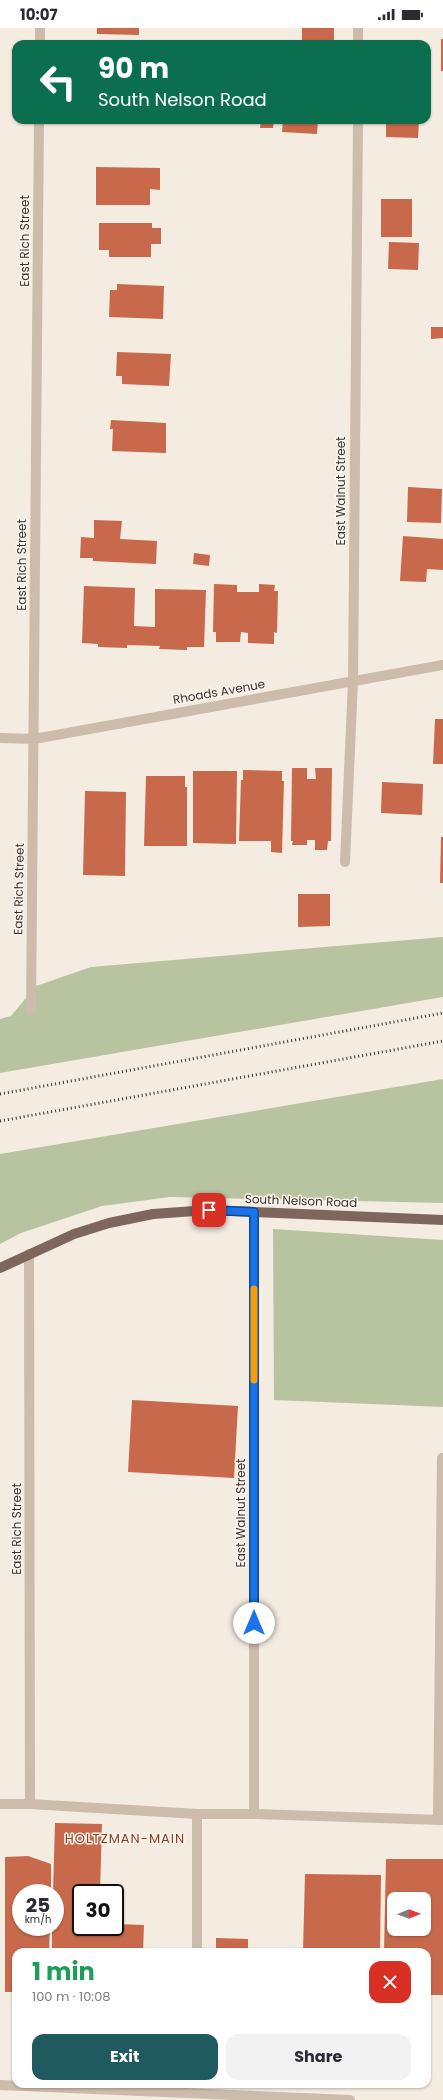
<!DOCTYPE html>
<meta charset="utf-8">
<style>
body{margin:0;font-family:Poppins,sans-serif;background:#f2f2f3;color:#2b2b33;height:100vh;display:flex;flex-direction:column;font-size:15px;white-space:nowrap}
*{box-sizing:border-box;margin:0}
p{font-size:13px;color:#7c7c81}
.icon{flex:none;width:22px;height:22px;fill:none;stroke:currentColor;stroke-width:2;stroke-linecap:round;stroke-linejoin:round}
.map{position:relative;flex:1;overflow:hidden}
.details{position:absolute;left:12px;top:1920px;width:419px;height:140px;display:flex;flex-direction:column;background:#fff;border-radius:12px;box-shadow:0 1px 3px #0004}
.details>*{flex:none}
.hud{position:absolute;left:12px;top:12px;width:419px;height:84px;border-radius:12px;box-shadow:0 1px 3px #0004;background:#0b6e4f;color:#fff;overflow:hidden}
.needle{width:26px;rotate:89deg}
.buttons{position:absolute;left:387px;top:1864px;display:grid;gap:8px}
.buttons a{display:grid;place-items:center;width:44px;height:44px;border-radius:8px;background:#fff;box-shadow:0 1px 3px #0004;font-size:20px}
.speed{position:absolute;left:12px;top:1856px;display:flex;gap:8px;font-size:20px;font-weight:700;text-align:center}
.speed>*{display:grid;place-content:center;width:52px;height:52px;border-radius:50%;background:#fff;box-shadow:0 1px 3px #0004;line-height:1}
.speed small{font-size:10px;font-weight:400}
.speed .limit{border:2px solid #111;border-radius:6px;background:#fff;color:#111}
.pin{position:absolute;display:grid;place-items:center;width:34px;height:34px;color:#fff;margin:-17px;border-radius:8px;box-shadow:0 2px 6px #0006}
.me{position:absolute;width:44px;margin:-22px;rotate:0deg;stroke-linejoin:round;filter:drop-shadow(0 0 3px #0008)}
.turn{display:flex;align-items:center;gap:14px;height:84px;padding:0 20px;font-size:18px}
.turn .icon{width:52px;height:52px;stroke-width:2.5}
.turn b{display:block;font-size:28px;line-height:34px}
.round{display:grid;place-items:center;flex:none;width:42px;height:42px;border-radius:12px;background:#f2f2f3}
.headline{display:flex;align-items:center;justify-content:space-between;height:68px;padding:0 20px}
h1{font-size:24px;font-weight:700;line-height:30px;color:#1e9e55}
.primary-button{display:flex;gap:8px;margin-top:auto;padding:8px 20px}
.primary-button a{flex:1;height:46px;border-radius:12px;background:#1f5a5e;color:#fff;font-size:16px;font-weight:700;line-height:46px;text-align:center}
.primary-button a+a{background:#f2f2f3;color:#2b2b33}
.status{display:flex;justify-content:space-between;align-items:center;height:28px;padding:0 20px;background:#fff;direction:ltr}
.status svg{height:11px;fill:currentColor}
.map>svg:first-child{display:block}
</style>
<div class="status"><b>10:07</b><svg viewBox="0 0 49 12"><path d="M0 12V9h3v3zM5 12V6h3v6zM10 12V3h3v9zM15 12V0h3v12zM26 1h20v11H26zM47 4h2v5h-2z"/></svg></div>
<div class="map">
<svg width="443" height="2072" viewBox="0 0 443 2072">
<rect width="100%" height="100%" fill="#f4ebe1"/>
<path fill="#b8c4a0" d="M443,909V969L0,1045V991L11,988L36,958L91,939Z
M443,1051V1175L170,1169L102,1178L21,1205L0,1216V1126Z
M273,1201L443,1212V1379L274,1372Z"/>
<path fill="#c8694b" fill-rule="evenodd" d="M97,0H139V7L97,6Z
M302,0H334V14L302,13Z
M441,11H443V43H441Z
M107,14L134,15V16H107Z
M99,92H170V94L99,95Z
M261,92H274L273,100H260Z
M283,92H318L317,106L282,104Z
M386,92H419L418,110L386,109Z
M96,139L160,140V162L150,161V177H96Z
M381,171H412V209H381Z
M99,195H152V200H161V216H151V229H109V222H99Z
M389,214L419,215L418,242L388,241Z
M117,256L164,258L163,291L109,289L110,262H117Z
M431,299H443V310L431,311Z
M117,324L171,326L169,358L122,356V348H116Z
M111,392L166,395V425L112,423L113,401H110Z
M408,459L442,461L441,495L407,494Z
M94,492L122,493L120,511L157,513L156,536L93,533V530H80L81,509L94,510Z
M403,508L443,511V542L427,541L426,554L400,553Z
M194,525L210,527L209,538L193,536Z
M214,556L237,557V564H259V556L275,557L274,563H278L277,605L274,604V616L248,615V605L241,604L240,614H216V604H213Z
M84,558L135,560L134,598L155,599V561L206,562L204,619H187V622L159,621L160,618L127,617V620L98,619V616L82,615Z
M435,691H443V736H433Z
M292,740H307V751H316L315,740H332L331,813H328L327,822H315V812H307V817H292L293,813H291Z
M243,742L282,743V753H284L282,825L271,824V813H239L241,752H243Z
M193,743H237L236,816L193,815Z
M146,748H185V759H187V818H144Z
M382,754L423,756L422,787L381,785Z
M85,763L126,764L125,848L83,847Z
M441,809H443V855H440Z
M298,866H330V898L298,899Z
M132,1372L238,1378L234,1450L128,1444Z
M55,1795L102,1796L100,1865H81V1899H115V1896L144,1897L143,1924H52V1899H55V1865H53Z
M28,1828L51,1836V1865H21V1899H50L49,1924H16V1964H5V1829Z
M386,1831H443V1967H427V1924H384ZM394,1871H424V1901H394Z
M305,1846L381,1847L380,1924H303Z
M216,1910L248,1911V1924H216Z"/>
<g fill="none" stroke-linecap="round" stroke-linejoin="round">
<path stroke="#cdbbac" stroke-width="10" d="M40,16V0
M358,16V0
M0,710L34,711L443,637
M345,834L353,653L358,92
M31,982L39,92
M254,1184V1786
M29,1226L30,1776
M0,1776H30L197,1786
M438,1792L442,1430
M197,1924V1786H254L443,1792
M0,2057L350,2072"/>
<path stroke="#7d675c" stroke-width="10" d="M0,1240L74,1206L109,1195L153,1186L209,1182L443,1192"/>
<path stroke="#3b302b" stroke-width="3" stroke-dasharray="1 3" stroke-linecap="butt" d="M0,1066L443,985
M0,1093L443,1013"/>
</g>
<g fill="none" stroke-linecap="round" stroke-linejoin="round">
<defs>
<path id="route" d="M209,1182L254,1184V1595"/>
</defs>
<use href="#route" stroke="#114b97" stroke-width="10"/>
<use href="#route" stroke="#1a73e8" stroke-width="7"/>
<path stroke="#f59e0b" stroke-width="7" d="M254,1261V1352"/>
</g>
<g text-anchor="middle" stroke-width="3" stroke-linejoin="round" paint-order="stroke">
<g font-size="12" fill="#3b302b" stroke="#fbf5ee">
<text transform="translate(25 213) rotate(-90)" y="4">East Rich Street</text>
<text transform="translate(341 463) rotate(-90)" y="4">East Walnut Street</text>
<text transform="translate(22 537) rotate(-90)" y="4">East Rich Street</text>
<text transform="translate(219 664) rotate(-10)" y="4">Rhoads Avenue</text>
<text transform="translate(19 861) rotate(-89)" y="4">East Rich Street</text>
<text transform="translate(301 1173) rotate(2)" y="4">South Nelson Road</text>
<text transform="translate(241 1485) rotate(-90)" y="4">East Walnut Street</text>
<text transform="translate(17 1501) rotate(-90)" y="4">East Rich Street</text>
</g>
<g font-size="13" letter-spacing="1" fill="#8c3b22" stroke="#fbf5ee">
<text x="125" y="1815">HOLTZMAN-MAIN</text>
</g>
</g>
</svg>
<div class="buttons">
<a><svg class="needle" viewBox="-14 -14 28 28"><path d="M0-13l5 13h-10z" fill="#e53935"/><path d="M0 13l5-13h-10z" fill="#7c7c81"/></svg></a>
</div>
<div class="speed"><div>25<small>km/h</small></div><div class="limit">30</div></div>
<div class="pin" style="left:209px;top:1182px;background:#d93025"><svg class="icon" aria-label="arrive" viewBox="0 0 24 24"><path d="M6 21V4h12l-3 4 3 4H6"/></svg></div>
<svg class="me" style="left:254px;top:1595px" viewBox="-20 -20 40 40"><circle r="19" fill="#fff"/><path d="M0-13L10 11 0 6-10 11z" fill="#1a73e8"/></svg>
<div class="hud">
<div class="turn"><svg class="icon" aria-label="left" viewBox="0 0 24 24"><path d="M17 20v-9H6M10 6l-5 5 5 5"/></svg><div><b>90 m</b>South Nelson Road</div></div>
</div>
<section class="details">
<div class="headline"><div><h1>1 min</h1><p>100 m · 10:08</p></div><a class="round" style="background:#d93025;color:#fff"><svg class="icon" aria-label="close" viewBox="0 0 24 24"><path d="M6 6l12 12M18 6L6 18"/></svg></a></div>
<div class="primary-button"><a>Exit</a><a>Share</a></div>
</section>
</div>
